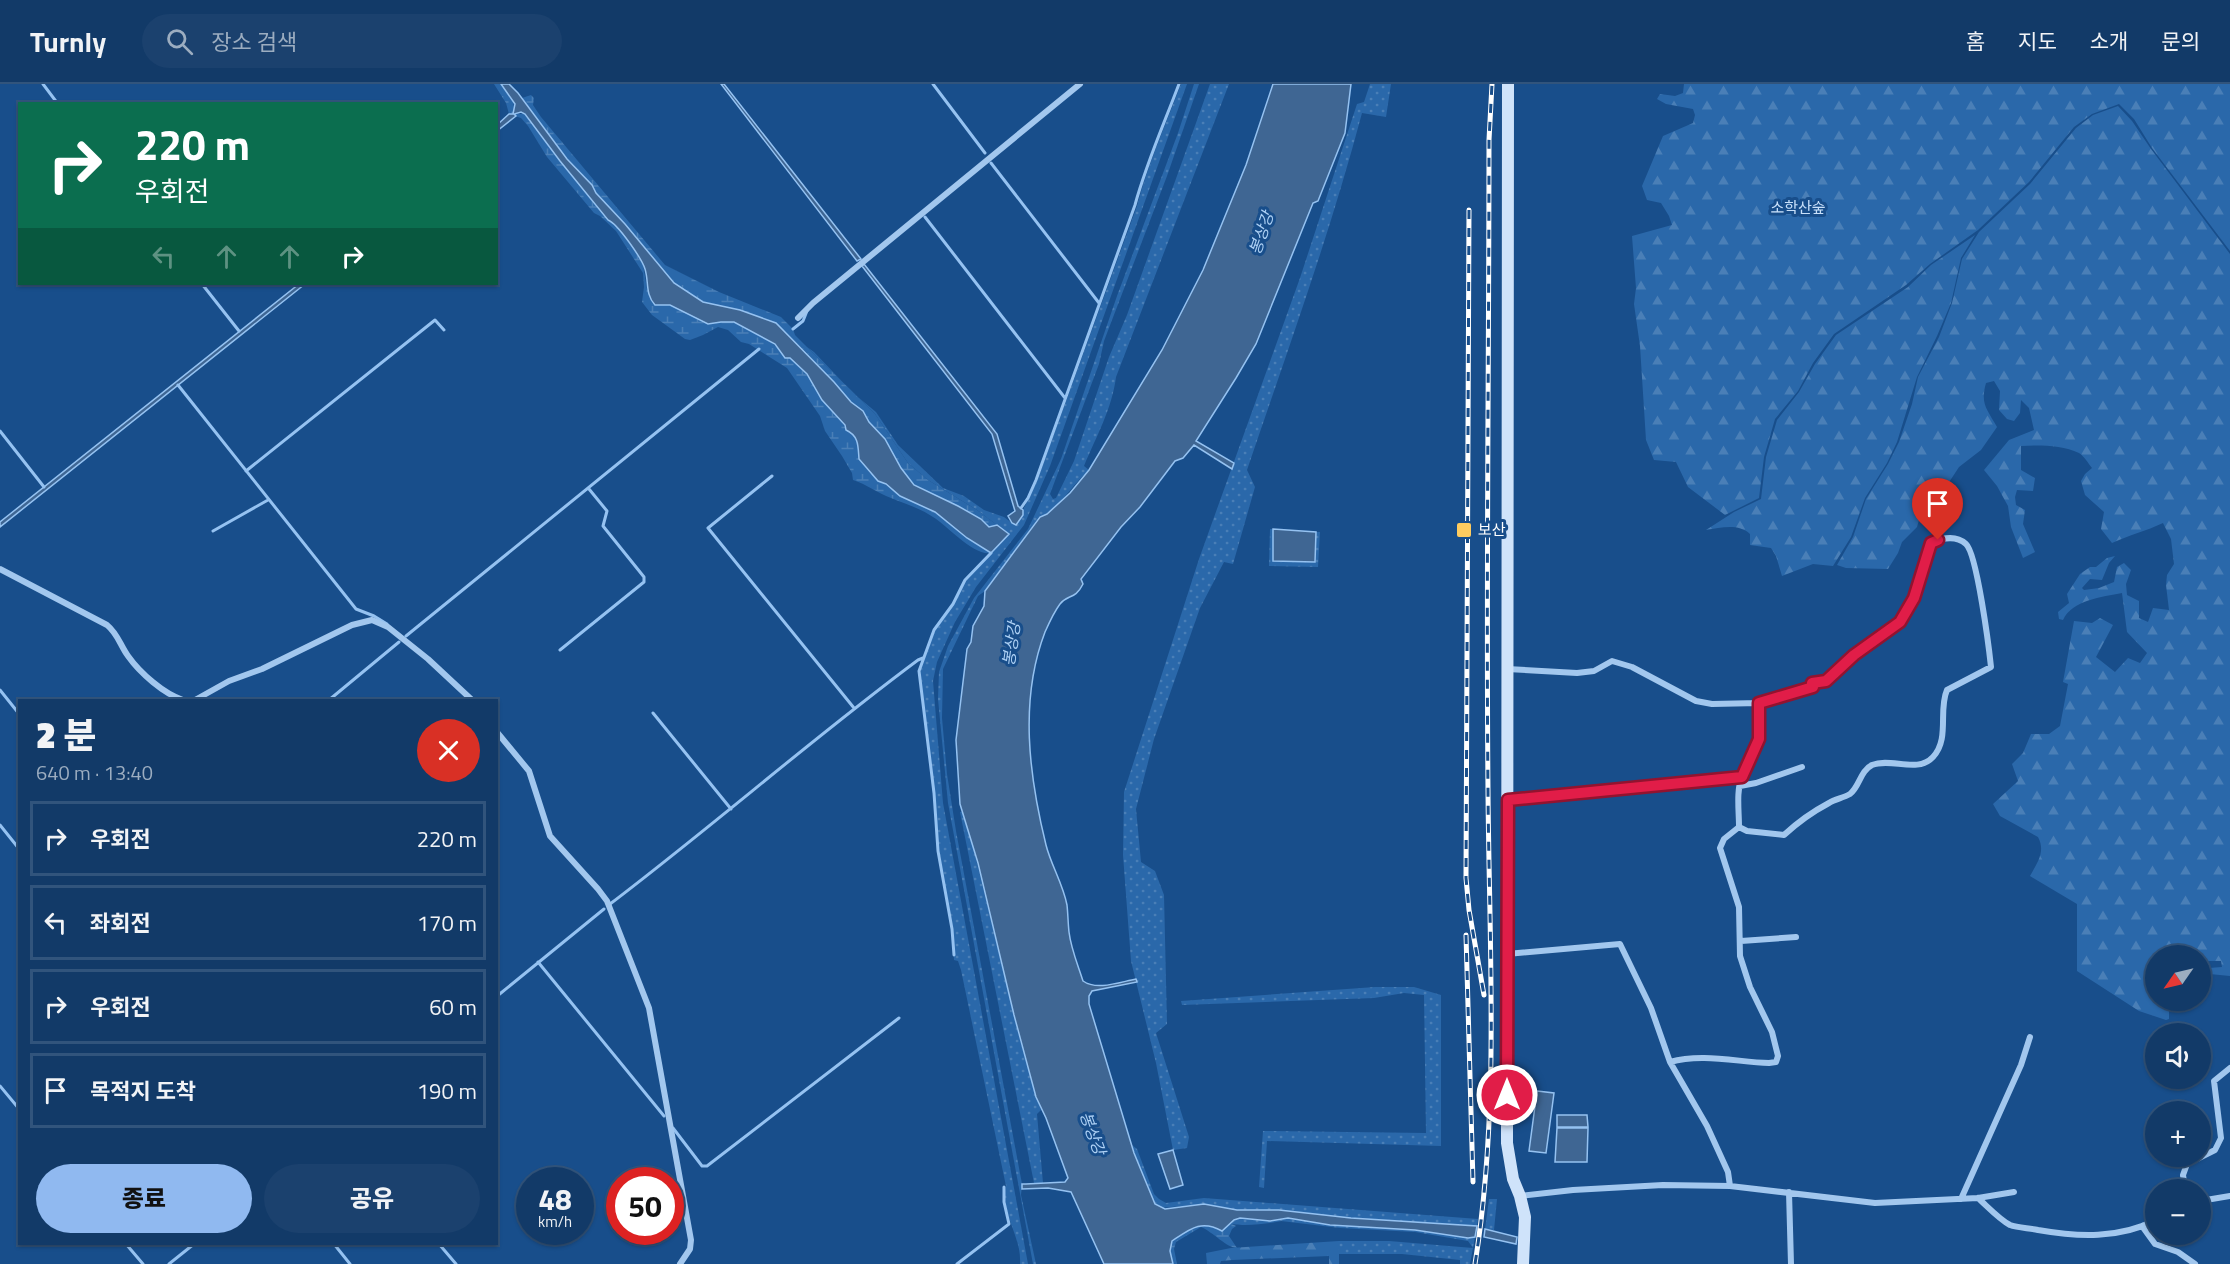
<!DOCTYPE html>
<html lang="ko">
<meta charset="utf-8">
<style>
body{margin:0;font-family:"Titillium Web","Noto Sans KR",sans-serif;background:#1b416e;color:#f1f3f6;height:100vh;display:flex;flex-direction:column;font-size:22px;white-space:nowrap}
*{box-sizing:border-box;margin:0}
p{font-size:20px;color:#9cadc0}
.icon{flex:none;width:33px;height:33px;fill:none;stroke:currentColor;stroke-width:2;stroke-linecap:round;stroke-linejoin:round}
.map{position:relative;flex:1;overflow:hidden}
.side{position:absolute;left:18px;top:615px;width:480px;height:546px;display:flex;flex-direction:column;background:#123a68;border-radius:0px;box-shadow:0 2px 4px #0004,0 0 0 2px #31547c}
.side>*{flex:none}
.hud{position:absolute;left:18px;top:18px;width:480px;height:183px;border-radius:0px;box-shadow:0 2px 4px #0004,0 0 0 2px #31547c;background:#0b6e4f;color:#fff;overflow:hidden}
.needle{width:39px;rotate:236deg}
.tools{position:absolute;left:2145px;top:861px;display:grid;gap:12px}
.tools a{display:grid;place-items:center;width:66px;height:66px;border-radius:50%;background:#123a68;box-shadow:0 2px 4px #0004,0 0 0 2px #31547c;font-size:30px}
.speed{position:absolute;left:516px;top:1083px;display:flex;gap:12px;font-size:30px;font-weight:700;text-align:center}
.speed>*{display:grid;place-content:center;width:78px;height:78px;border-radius:50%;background:#123a68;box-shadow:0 2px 4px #0004,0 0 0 2px #31547c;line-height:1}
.speed small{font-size:15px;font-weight:400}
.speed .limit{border:9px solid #d22;background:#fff;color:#111}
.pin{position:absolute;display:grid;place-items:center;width:51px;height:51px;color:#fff;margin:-62px -26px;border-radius:50% 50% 50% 0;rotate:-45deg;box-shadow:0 0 6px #0007}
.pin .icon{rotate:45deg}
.me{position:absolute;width:66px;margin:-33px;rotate:0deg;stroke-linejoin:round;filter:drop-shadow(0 0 4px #0008)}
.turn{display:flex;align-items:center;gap:21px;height:126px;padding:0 18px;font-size:27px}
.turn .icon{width:78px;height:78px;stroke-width:2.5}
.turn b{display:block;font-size:42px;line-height:51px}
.lanes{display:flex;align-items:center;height:57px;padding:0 18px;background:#0003;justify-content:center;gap:30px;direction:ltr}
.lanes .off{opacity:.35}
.round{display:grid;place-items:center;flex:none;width:63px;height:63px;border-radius:32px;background:#1b416e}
.summary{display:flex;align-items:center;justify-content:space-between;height:102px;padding:0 18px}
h1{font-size:36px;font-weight:800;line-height:45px}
.action{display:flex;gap:12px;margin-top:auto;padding:12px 18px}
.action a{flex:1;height:69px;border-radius:36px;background:#90b9f0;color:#111;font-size:24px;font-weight:800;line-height:69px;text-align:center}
.action a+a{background:#1b416e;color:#f1f3f6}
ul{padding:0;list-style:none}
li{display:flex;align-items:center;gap:18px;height:75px;margin:0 12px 9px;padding:0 6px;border:3px solid #31547c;border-radius:0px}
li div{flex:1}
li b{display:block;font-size:22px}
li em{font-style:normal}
header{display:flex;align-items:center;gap:36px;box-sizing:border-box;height:84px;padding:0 30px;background:#123a68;border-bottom:2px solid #31547c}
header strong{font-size:28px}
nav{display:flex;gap:33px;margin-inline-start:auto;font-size:21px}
.search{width:420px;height:54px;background:#1b416e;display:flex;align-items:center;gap:15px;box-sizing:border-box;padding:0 21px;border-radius:33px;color:#9cadc0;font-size:22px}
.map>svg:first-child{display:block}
</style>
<header>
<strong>Turnly</strong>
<div class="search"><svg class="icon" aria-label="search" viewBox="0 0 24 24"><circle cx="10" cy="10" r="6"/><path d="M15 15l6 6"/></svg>장소 검색</div>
<nav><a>홈</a><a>지도</a><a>소개</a><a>문의</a></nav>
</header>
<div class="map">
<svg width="2230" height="1180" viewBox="0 0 2230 1180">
<defs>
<pattern id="grass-dots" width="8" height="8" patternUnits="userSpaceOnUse" patternTransform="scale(1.5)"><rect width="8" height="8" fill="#2a68aa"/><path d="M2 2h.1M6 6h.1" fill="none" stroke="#4a7fb7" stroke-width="1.8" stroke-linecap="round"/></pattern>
<pattern id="forest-firs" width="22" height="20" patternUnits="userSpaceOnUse" patternTransform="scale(1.5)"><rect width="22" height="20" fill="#2a68aa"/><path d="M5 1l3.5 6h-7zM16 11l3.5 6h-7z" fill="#4a7fb7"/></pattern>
<pattern id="wetland-marsh" width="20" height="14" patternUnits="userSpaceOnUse" patternTransform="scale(1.5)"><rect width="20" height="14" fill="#2a68aa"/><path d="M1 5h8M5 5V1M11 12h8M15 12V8" fill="none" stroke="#4a7fb7"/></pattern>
</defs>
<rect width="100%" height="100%" fill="#184e8b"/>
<path fill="url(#grass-dots)" d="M1181,0H1187L1050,382L1024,441L976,503L955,538L937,578L933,597L943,719L1028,1180H1020C1022,1152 1000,1130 1006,1102L961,886L958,877L954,876L952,845L939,767L920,587L931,553L954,520L966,496L1009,450L977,426L928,396L908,379L875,330L807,263L814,268L853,309L876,328L898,361L943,404L964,412L984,426L1004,433L1012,439L1023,426L1037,397L1137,122C1148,80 1166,40 1181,0Z
M1194,0H1199L1167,92L1104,257L1099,280L1050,410L1053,415L1056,414L1074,377L1109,273L1127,231L1210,0H1229L1116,293C1112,325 1096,353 1084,382L1089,386C1073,400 1059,425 1039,433L985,507L978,512L943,585L942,634L947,690L956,747L1022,1100L1021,1111L1036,1180H1033L948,719L938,615L939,588L948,562L974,514L1028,445L1061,375L1117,212L1178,49Z
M1370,0H1391L1386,33L1362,29C1330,150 1287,268 1247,386L1255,403L1233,480L1224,478L1200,524L1154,655L1136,725L1141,778L1155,787L1164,811L1167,940L1156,949L1189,1053L1187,1064L1173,1066L1156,979L1131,877L1123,771L1124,708L1199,475L1300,194L1357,20L1364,18Z
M1270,445H1273V477L1314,478L1316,448H1320L1318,483L1269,482Z
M960,728H964L969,746L1020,956L1041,1026L1037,1030L1043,1099H1034Z
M1375,903H1414L1441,911V1062L1267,1057L1264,1104L1259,1103L1263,1047L1426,1049L1424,911L1404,909L1374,914L1182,921L1181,917Z
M1132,1061L1137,1065L1154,1110L1159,1115L1166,1119L1204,1114L1478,1135L1477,1142L1351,1134L1279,1126H1237L1204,1120L1160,1124C1145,1114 1137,1078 1132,1061Z
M1489,1115H1497L1494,1146L1485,1145Z
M1240,1134L1276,1136L1289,1134L1330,1141L1415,1146L1475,1153L1470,1180H1460V1176L1402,1170H1339V1157H1389L1473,1164L1468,1157L1415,1148L1340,1144L1281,1137C1271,1140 1237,1143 1230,1139Z"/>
<path fill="url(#forest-firs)" d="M1684,0H2230V167L2152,64L2134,35L2119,20L2092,30L2074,43L2029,98L1978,146L1930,180L1906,201L1834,250L1813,279L1798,307L1775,335L1764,373L1759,414L1725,431L1688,403L1676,378L1654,376L1646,356L1640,262L1634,220L1636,204L1632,152L1672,141L1669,132L1661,119L1647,116L1642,102L1663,52L1693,39L1695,31L1693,25L1666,20L1657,15L1660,10L1675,12L1683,9Z
M2118,22L2132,37L2151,65L2230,170V892L2210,890L2209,884L2222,883L2221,877H2201L2200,872H2156V916L2169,917V935L2166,936L2139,927L2077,887V820L2030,792C2037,779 2046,768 2038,753L2000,732L1993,720L2018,697L2012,680L2023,669L2031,650H2049L2060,642L2068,600L2063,598L2074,537L2092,539L2100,534L2113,541L2096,573L2115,588L2128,574L2140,579L2147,569L2127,548L2122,509C2102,513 2072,516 2063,536L2059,535L2058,528L2069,519L2067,510L2080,490L2090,483H2096L2107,474L2115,472L2109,479L2102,496L2090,495L2082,504L2084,506L2099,504L2114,498L2117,483L2124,479L2131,486L2126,500L2127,511L2139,517V534L2148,538L2153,524L2169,526L2166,501L2167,491L2174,480L2171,455L2163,439C2146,447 2129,451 2112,459L2101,445L2104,428L2085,411L2081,397L2085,390L2092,384C2088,379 2084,372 2079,369C2062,361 2039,361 2021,362V386L2035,394L2033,407L2017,406L2015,413L2016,421L2025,426L2023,440L2035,468L2023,474L2011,443L2008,422L1997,402L1984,386L2009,356L2034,346L2029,324L2021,316L2020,329L2014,337L2007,335L1999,326L2000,307L1994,297L1986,299C1980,320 1987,325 1997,343L1981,366L1959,383L1940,412L1924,419L1917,443L1902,458L1898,469L1888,485L1846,484L1837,481L1853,453L1866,415L1888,380L1899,358L1912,320L1918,293L1939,253L1952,219L1962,175L1979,148L2030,100L2076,44L2093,31Z
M1975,151L1961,174L1951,219L1937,252L1917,293L1897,358L1887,379L1865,414L1851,453L1833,482L1813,480L1782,492L1776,472L1771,464L1750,461V450C1738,439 1721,444 1706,446L1734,428L1761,415L1766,373L1777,336L1799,308L1815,280L1836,251L1908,203L1931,181Z
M1339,1157V1180H1329V1172L1232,1176L1221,1177L1220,1180H1207L1206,1169L1231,1164Z"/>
<path fill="url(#wetland-marsh)" d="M494,0H501C510,11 516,15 513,30H525L560,77L608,136L618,143L643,180L647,205L659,221C676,217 691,234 706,239C714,241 723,236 733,238C759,245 789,272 807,291C814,298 817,310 824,318C829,325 844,337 846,346L856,353L862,379L870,389L900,412L935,428L967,454L991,469C973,472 948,442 933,433C920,424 905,420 891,414C878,409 866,400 853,396L852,389L842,372L825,347L820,332L787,284L749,260L741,258L728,246L718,243L703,251L690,256L685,255L652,231L642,218L644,203L643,189L616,147L600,132L594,129L547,73L528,42L521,34L509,30L506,19Z
M531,11L534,14L533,21L541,33L665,181L719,208L781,233L793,245L795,251L807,263L875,330L908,379L928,396L977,426L997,441L989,443L981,435L958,422L914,401L901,384L885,355L869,338L867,333L846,314L834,298L805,267L776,239L740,226L703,218L674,199L625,140L596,109L592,101L567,75L522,14Z
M1230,1139L1236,1142L1232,1145L1229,1152L1237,1164C1227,1164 1213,1148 1201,1143L1176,1158L1174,1165L1177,1180H1173L1170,1167L1172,1157C1191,1144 1199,1136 1222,1147Z"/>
<path fill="#3f6693" stroke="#95c2f1" stroke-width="1.5" d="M501,0H509L518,9L567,75L592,101L596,109L625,140L674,199L703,218L740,226L776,239L834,298L851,318L863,327L869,338L885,355L901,384L914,401L958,422L981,435L989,443L997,441L1009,450L991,469L967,454L935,428L900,412L886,400L878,397L859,375C858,362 859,352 846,346L845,341L822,316L807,290L790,274H785L775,260L734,238H721L708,240L670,221H655C645,210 649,198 645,185C642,175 618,140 608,136L560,77L525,30L521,28L514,30L516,32L497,47V41L509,30H513L515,20Z
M721,0H724L861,175L857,177Z
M1273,0H1351L1345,49L1318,117L1313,119L1256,260L1236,294L1196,357L1234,379L1232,385L1194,361L1183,374L1175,377L1140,423L1121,443L1081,495L1083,500C1075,516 1068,510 1060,520C1054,528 1049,539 1045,548C1019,616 1029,692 1046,761C1051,781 1063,800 1067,821C1068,830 1068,839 1069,848C1071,865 1078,881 1083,897C1097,907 1120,898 1136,895L1137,898L1092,907L1089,912V920L1134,1069L1155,1120L1165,1125L1204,1120L1237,1126H1279L1351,1134L1477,1142L1475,1153L1468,1154L1415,1146L1330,1141L1288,1134L1270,1137L1240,1134L1234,1136L1222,1147C1201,1135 1190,1145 1172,1157L1170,1167L1173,1180H1104L1071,1108L1048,1104L1022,1105V1100H1026L1065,1098L1068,1094L1046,1034L1036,1013L1014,931L978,779L960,720L956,656L967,565L971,558L973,542L984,522L985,507L1040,433L1047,430L1070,409L1089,386L1162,266L1203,186L1221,142L1246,81Z
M864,180L997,350L1018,422L1023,426V431L1016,441L1012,439L1008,432L1015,427L992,350L862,182Z
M299,200H305L0,443V438Z
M1273,445L1316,448L1315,478L1273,477Z
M1537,1007L1554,1009L1546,1069L1529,1067Z
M1557,1031H1587L1588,1043H1557Z
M1557,1044H1588L1587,1078H1555Z
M1173,1066L1183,1101L1170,1105L1158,1070Z
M1485,1145L1517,1153L1516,1160L1484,1153Z"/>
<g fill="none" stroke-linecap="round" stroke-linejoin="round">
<path stroke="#95c2f1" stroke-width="3" d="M43,0L58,20
M933,0L985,69
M991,79L1099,219
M925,133L1065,314
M202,200L239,247
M793,245L803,237L807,227
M178,301L356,525L374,532L387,540
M0,347L44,403
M246,387L435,236L444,246
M772,392L708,444L854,624
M1021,424L1028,414L1036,396L1135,121C1146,80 1164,40 1179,0
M213,447L268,416
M406,552L759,265
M560,566L644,498V493L603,442L607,427L589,405
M0,606L20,631
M329,616L399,558
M653,629L731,725
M0,741L20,766
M610,820C714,741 813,654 918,576L923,574
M954,871L952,845L938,767L934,709L919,587L934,546L953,520L965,496L991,469
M538,878L664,1032
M496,913L604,825
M0,1002L20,1026
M673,1044L702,1082H707L899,934
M126,1160L143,1180
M334,1160L350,1180
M439,1160L456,1180
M169,1180L194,1160
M957,1180L1009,1140L1004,1118V1103"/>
<path stroke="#a2c7ee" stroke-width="6" d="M798,234L813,219L1080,0
M0,485L107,541C118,550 120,561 128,572C140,589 164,610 183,616
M1507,585L1577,589L1594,587L1612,577L1632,583L1696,617L1712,620L1759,619L1813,603L1812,599L1826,597L1854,571L1901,538L1914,514L1931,459C1942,454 1956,451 1966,460C1977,470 1989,564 1991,583L1947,606C1938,626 1950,655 1933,673C1917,690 1891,673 1872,681C1860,687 1860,702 1850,710C1843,714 1835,715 1829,719C1812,728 1798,738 1784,751L1747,747L1739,743
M195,616L229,597L262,585L352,541L372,536L388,543L428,575L472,616
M496,647L529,687L550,752L598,805L607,817L649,924L691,1156L690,1165L680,1180
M1740,702L1756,699L1802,683
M1507,716L1742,693
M1741,857L1796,853
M1507,870L1620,860L1651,924L1670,978L1707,1042L1728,1088L1730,1102
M1670,978C1702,969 1737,978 1769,979L1776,978L1778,972L1772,948L1750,903L1740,872L1739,823L1720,764L1724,755L1739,743C1739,726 1736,708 1742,691C1755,659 1763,658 1759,619
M2185,1106L2183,1091L2187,1080L2215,1066L2221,1054L2214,997L2230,984
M1789,1108L1791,1180
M1520,1112L1573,1106L1663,1101L1730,1102L1875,1119L1978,1114L2014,1108
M1978,1114C1988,1123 1999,1135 2010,1141C2018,1144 2030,1144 2038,1146C2078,1153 2119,1155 2156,1136
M1961,1115L2021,981L2030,953
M2200,1117L2230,1112
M2142,1142L2155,1160L2178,1168L2195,1180"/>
<path stroke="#cfe3fa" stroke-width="12" d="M1508,0L1507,1059L1513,1095L1520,1112L1525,1133L1523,1180"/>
<defs>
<path id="rail" d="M1469,126L1466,794L1469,826L1484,911
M1466,851L1473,1098
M1475,1180C1500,1024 1489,864 1488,706C1486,490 1489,273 1489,56L1492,0"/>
</defs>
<use href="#rail" stroke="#fff" stroke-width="5"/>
<use href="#rail" stroke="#184e8b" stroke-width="3" stroke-dasharray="9" stroke-linecap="butt"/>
</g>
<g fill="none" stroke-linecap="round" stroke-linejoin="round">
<defs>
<path id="route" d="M1507,1011L1508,716L1742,693L1759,655V619L1813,603L1812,599L1826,597L1854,571L1900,538L1914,514L1931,459L1938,456"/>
</defs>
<use href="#route" stroke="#92132f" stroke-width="15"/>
<use href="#route" stroke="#e11d48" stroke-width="10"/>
</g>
<rect fill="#ffcc5f" stroke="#184e8b" stroke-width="2" x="1456" y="438" width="16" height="16" rx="3"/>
<g text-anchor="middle" stroke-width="6" stroke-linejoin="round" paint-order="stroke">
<g font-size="15" fill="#c8e0fa" stroke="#184e8b">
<text x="1798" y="129">소학산숲</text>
</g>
<g font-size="15" fill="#fff" stroke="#184e8b" text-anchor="start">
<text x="1478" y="451">보산</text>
</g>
<g font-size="16" font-style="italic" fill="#aed1f5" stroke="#184e8b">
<text transform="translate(1261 149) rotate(-71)" y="6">봉상강</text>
<text transform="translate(1011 560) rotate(-82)" y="6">봉상강</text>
<text transform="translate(1093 1049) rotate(70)" y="6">봉상강</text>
</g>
</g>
</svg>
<div class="tools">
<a><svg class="needle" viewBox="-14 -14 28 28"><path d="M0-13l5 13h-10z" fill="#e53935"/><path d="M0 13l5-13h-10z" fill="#9cadc0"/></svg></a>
<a><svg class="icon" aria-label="sound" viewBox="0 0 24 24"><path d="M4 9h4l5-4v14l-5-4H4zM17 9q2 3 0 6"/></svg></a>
<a>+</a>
<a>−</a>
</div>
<div class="speed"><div>48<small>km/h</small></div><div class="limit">50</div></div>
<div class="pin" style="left:1938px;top:456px;background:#d93025"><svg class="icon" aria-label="arrive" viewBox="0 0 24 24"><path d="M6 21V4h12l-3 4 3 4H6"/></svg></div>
<svg class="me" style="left:1507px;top:1011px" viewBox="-20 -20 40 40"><circle r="17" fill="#e11d48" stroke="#fff" stroke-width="3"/><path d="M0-11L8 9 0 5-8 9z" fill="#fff"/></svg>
<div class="hud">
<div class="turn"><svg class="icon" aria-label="right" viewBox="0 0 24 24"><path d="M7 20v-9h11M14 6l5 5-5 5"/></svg><div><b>220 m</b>우회전</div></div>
<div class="lanes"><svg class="icon off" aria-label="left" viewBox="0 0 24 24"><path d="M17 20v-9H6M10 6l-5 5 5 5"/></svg><svg class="icon off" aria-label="ahead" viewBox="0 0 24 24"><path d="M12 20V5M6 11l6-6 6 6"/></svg><svg class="icon off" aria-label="ahead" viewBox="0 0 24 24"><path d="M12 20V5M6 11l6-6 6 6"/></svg><svg class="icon" aria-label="right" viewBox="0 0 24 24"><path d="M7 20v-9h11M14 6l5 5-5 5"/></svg></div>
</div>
<section class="side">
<div class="summary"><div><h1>2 분</h1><p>640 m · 13:40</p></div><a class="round" style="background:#d93025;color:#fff"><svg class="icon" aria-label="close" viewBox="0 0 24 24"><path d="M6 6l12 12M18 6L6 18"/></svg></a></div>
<ul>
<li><svg class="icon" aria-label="right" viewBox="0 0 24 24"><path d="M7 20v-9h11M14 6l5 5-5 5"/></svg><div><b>우회전</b></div><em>220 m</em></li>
<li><svg class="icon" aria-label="left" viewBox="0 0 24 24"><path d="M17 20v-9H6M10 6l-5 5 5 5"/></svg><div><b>좌회전</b></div><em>170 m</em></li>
<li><svg class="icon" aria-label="right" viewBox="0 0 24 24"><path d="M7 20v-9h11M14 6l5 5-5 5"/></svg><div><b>우회전</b></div><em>60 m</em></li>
<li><svg class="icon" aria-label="arrive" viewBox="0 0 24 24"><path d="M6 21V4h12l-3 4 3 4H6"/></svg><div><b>목적지 도착</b></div><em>190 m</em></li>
</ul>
<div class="action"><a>종료</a><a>공유</a></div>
</section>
</div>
